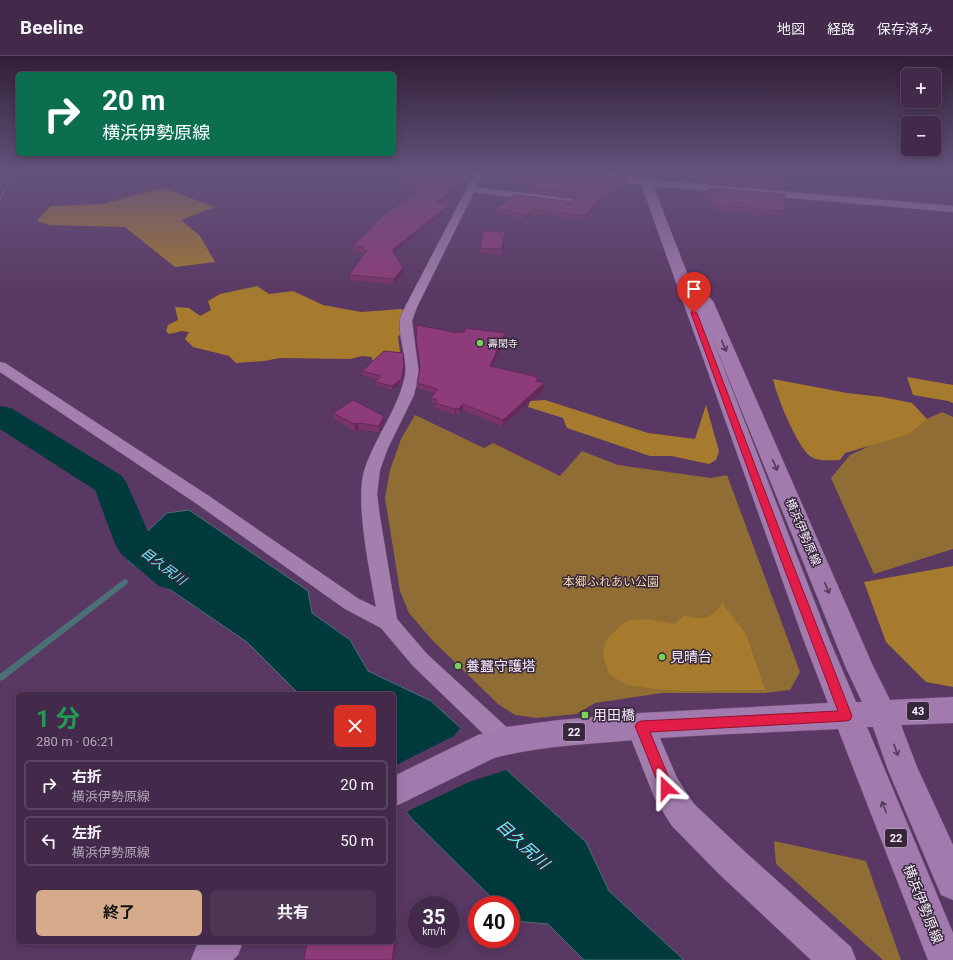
<!DOCTYPE html>
<html lang="ja">
<meta charset="utf-8">
<style>
body{margin:0;font-family:Roboto,"Noto Sans JP",sans-serif;background:#4d3654;color:#f1f3f6;height:100vh;display:flex;flex-direction:column;font-size:15px;white-space:nowrap}
*{box-sizing:border-box;margin:0}
p{font-size:13px;color:#afa7b5}
.icon{flex:none;width:22px;height:22px;fill:none;stroke:currentColor;stroke-width:2;stroke-linecap:round;stroke-linejoin:round}
.map{position:relative;flex:1;overflow:hidden}
.drawer{position:absolute;left:16px;top:636px;width:380px;height:252px;display:flex;flex-direction:column;background:#432a4a;border-radius:6px;box-shadow:0 2px 10px #0003,0 0 0 1px #5b4662}
.drawer>*{flex:none}
.top-card{position:absolute;left:16px;top:16px;width:380px;height:84px;border-radius:6px;box-shadow:0 2px 10px #0003,0 0 0 1px #5b4662;background:#0b6e4f;color:#fff;overflow:hidden}
.fabs{position:absolute;left:901px;top:12px;display:grid;gap:8px}
.fabs a{display:grid;place-items:center;width:40px;height:40px;border-radius:6px;background:#432a4a;box-shadow:0 2px 10px #0003,0 0 0 1px #5b4662;font-size:20px}
.speed{position:absolute;left:408px;top:840px;display:flex;gap:8px;font-size:20px;font-weight:700;text-align:center}
.speed>*{display:grid;place-content:center;width:52px;height:52px;border-radius:50%;background:#432a4a;box-shadow:0 2px 10px #0003,0 0 0 1px #5b4662;line-height:1}
.speed small{font-size:10px;font-weight:400}
.speed .limit{border:6px solid #d22;background:#fff;color:#111}
.pin{position:absolute;display:grid;place-items:center;width:34px;height:34px;color:#fff;margin:-41px -17px;border-radius:50% 50% 50% 0;rotate:-45deg;box-shadow:0 0 4px #0007}
.pin .icon{rotate:45deg}
.me{position:absolute;width:44px;margin:-22px;rotate:337deg;stroke-linejoin:round;filter:drop-shadow(0 0 3px #0008)}
.turn{display:flex;align-items:center;gap:14px;height:84px;padding:0 20px;font-size:18px}
.turn .icon{width:52px;height:52px;stroke-width:2.5}
.turn b{display:block;font-size:28px;line-height:34px}
.round{display:grid;place-items:center;flex:none;width:42px;height:42px;border-radius:6px;background:#4d3654}
.headline{display:flex;align-items:center;justify-content:space-between;height:68px;padding:0 20px}
h1{font-size:24px;font-weight:700;line-height:30px;color:#1e9e55}
.primary-button{display:flex;gap:8px;margin-top:auto;padding:8px 20px}
.primary-button a{flex:1;height:46px;border-radius:6px;background:#d6ab8b;color:#111;font-size:16px;font-weight:700;line-height:46px;text-align:center}
.primary-button a+a{background:#4d3654;color:#f1f3f6}
ul{padding:0;list-style:none}
li{display:flex;align-items:center;gap:12px;height:50px;margin:0 8px 6px;padding:0 12px;border:2px solid #5b4662;border-radius:6px}
li div{flex:1}
li b{display:block;font-size:15px}
li em{font-style:normal}
header{display:flex;align-items:center;gap:24px;box-sizing:border-box;height:56px;padding:0 20px;background:#432a4a;border-bottom:1px solid #5b4662}
header strong{font-size:19px}
nav{display:flex;gap:22px;margin-inline-start:auto;font-size:14px}
.map>svg:first-child{display:block}
</style>
<header>
<strong>Beeline</strong>
<nav><a>地図</a><a>経路</a><a>保存済み</a></nav>
</header>
<div class="map">
<svg width="953" height="904" viewBox="0 0 953 904">
<rect width="100%" height="100%" fill="#593863"/>
<path fill="#8f6d34" d="M942,356L953,361V493L874,518L831,422L850,399Z
M415,359L484,392L493,387L560,420L582,395L618,409L711,422L727,419L800,616L790,634L765,637H662L595,647L576,658L537,662L515,659L498,648L432,584L409,557L400,535L385,442L390,414L401,383Z
M774,785L866,805L901,904H883L776,808Z"/>
<path fill="#a77b2e" d="M163,132L215,151L181,164L200,180L215,206L175,211L125,171L50,169L37,165L50,150L102,148Z
M257,230L269,238L293,235L323,249L361,256L401,253L409,257V275L398,280L400,296L394,308L373,309L372,301L362,300L350,303L280,302L264,305L236,307L229,300L193,291L185,283L189,276L182,275L169,278L166,275L168,269L178,264L175,251L189,252L200,260L211,254L208,245L220,238Z
M907,321L953,329V347L948,345L913,339Z
M773,323L847,337L882,341L912,347L927,363L909,378L845,397L840,404C831,404 818,406 810,400C797,390 776,339 773,323Z
M545,344L648,377L695,383L706,349L719,395L716,404L709,408L671,400H650L567,372L563,362L528,351L530,345Z
M953,510V631L926,626L886,586L864,526Z
M722,547L746,578L765,634L687,635L655,633L626,629L609,618L603,599L606,584L621,569L630,564L647,563L675,568L684,559C700,565 713,563 722,547Z"/>
<path fill="#013a3c" stroke="#4b7076" d="M189,454L308,535L312,557L350,584L368,615L431,645L586,786L609,835L684,904H584L548,868L515,865L511,861V849H499L413,764L394,742V638H299L247,586L128,505L134,488L167,457Z"/>
<path fill="#593863" d="M462,670L509,713L469,726L404,757L394,745V710L454,680Z"/>
<g fill="none" stroke-linecap="round" stroke-linejoin="round">
<path fill="#4b7076" fill-rule="evenodd" d="M125,523L127,524L128,526L127,528L3,624L0,625V618L123,524Z"/>
<path fill="#013a3c" fill-rule="evenodd" d="M0,350L11,352L122,420L127,428L150,480L187,508L193,519L187,530L173,534L159,530L121,498L115,488L95,434L0,373Z"/>
<defs>
<path id="street" d="M475,117H483L476,131L572,143L577,146L572,149L474,136L417,251L412,265L419,318L414,339L388,392L380,414L377,438L380,461L397,563L427,598L514,678L517,685L514,692L506,696L498,692L413,610L381,572L345,553L197,448L0,316V306L5,307L209,440L359,543L376,551C370,515 354,444 365,412C376,380 398,353 405,320C408,302 398,283 400,265C400,261 403,255 405,251Z
M580,117H599L653,124L953,150V156L653,130L584,120Z"/>
<path id="secondary" d="M641,657L651,661L677,722L694,748L743,794L851,891L856,904H811L719,818L672,770L655,743L626,670L631,661Z"/>
<path id="primary" d="M653,124L657,125L659,127L654,132L698,245L700,242L705,240L710,242L713,245L873,610L890,644L953,641V667L901,669L917,711L953,789V844L941,839L888,714L873,671H867L953,877V904H928L838,673C762,677 686,679 611,686C572,689 532,692 494,702L394,751V720L478,679L506,671L559,664L641,657L828,647L804,585L642,131L649,125ZM709,274L846,612L862,646H856L830,585Z
M200,886H243L238,899L233,904H191L196,891Z"/>
</defs>
<use href="#street" stroke="#6f5476" stroke-width="1"/>
<use href="#secondary" stroke="#6f5476" stroke-width="1"/>
<use href="#primary" stroke="#6f5476" stroke-width="1"/>
<use href="#street" fill="#a37fad" fill-rule="evenodd"/>
<use href="#secondary" fill="#a37dad" fill-rule="evenodd"/>
<use href="#primary" fill="#a27aae" fill-rule="evenodd"/>
<path stroke="#a992b0" stroke-width="1.5" stroke-dasharray="3.5 1.5" stroke-linecap="butt" d="M0,129L7,117
M0,143L14,117"/>
</g>
<path fill="#7a3468" d="M412,117H474L468,127L441,147L450,148V153L394,198L404,216L394,228L350,224L349,219L364,198H363V196L353,195V190L418,137L400,134V129L409,122V120Z
M584,117L627,128L605,146L601,145L584,164L533,158L524,163L495,157V152L572,146L575,144L572,142L527,136L528,132L531,129L481,124V120Z
M608,117H632L631,120Z
M671,117H781L783,129L782,134L703,127L701,119Z
M710,132L785,155L784,160L710,153L712,147L709,146V136Z
M505,175L502,199L480,197V192Z
M458,277L505,282L492,310L538,321V325L544,327V333L502,370L463,354L459,358L456,357L455,359L435,352V348L431,347V342L434,337L417,332V327L420,313L416,282Z
M404,313L401,327H400L393,334L376,329L375,326L378,323L362,319V315Z
M333,357L384,360L385,366L379,376L359,374L355,375L334,363Z"/>
<path fill="#632a55" d="M472,117H474L468,127L437,150L436,146Z
M628,123L627,128L605,146L606,142Z
M601,141V145L584,164V160Z
M450,148V153L392,199V194Z
M533,153V158L524,163V159Z
M505,175V180L502,199V193Z
M403,211L404,216L394,228V223Z
M505,277V282L490,315V310Z
M404,310V313L401,327V324Z
M400,324V327L393,334L392,330Z
M544,327V333L502,370L503,364Z
M463,348V354L459,358V353Z
M456,352V357L455,359V353Z
M384,360L385,366L379,376V370Z
M358,367L359,374L355,375L354,368Z
M396,877L397,882L394,904H392Z"/>
<path fill="#8e3c79" stroke="#632a55" d="M412,117H472L468,122L436,146L450,148L392,194L403,211L394,223L349,219L367,194L362,193L364,191L353,190L384,158L424,133L400,129L413,120H409Z
M482,117H583L628,123L606,142L601,141L584,160L533,153L524,159L495,152L516,139L572,146L579,141L573,137L528,132L537,126L481,120Z
M703,117H781L783,129L704,122Z
M710,132L784,138L785,155L711,149L713,142H710Z
M483,175H505L502,193L480,192Z
M417,269L458,277L459,276H464L466,272L505,277L490,310L538,321L536,325L544,327L503,364L463,348L459,353L456,352L455,353L435,347L438,344L431,342L438,333L417,327L420,312L416,282Z
M384,295L403,297L404,310L401,324H400L392,330L375,326L381,320L362,315Z
M353,344L384,360L379,370L358,367L354,368L333,357Z
M394,877H396L392,904H304L307,886H394Z"/>
<defs><path id="oneway-shaft" d="M-6 0H5M1.5-3L5.5 0L1.5 3" fill="none" stroke-width="1.6" stroke-linecap="round" stroke-linejoin="round"/></defs>
<g stroke="#513c57">
<use href="#oneway-shaft" transform="translate(724 290) rotate(67)"/>
<use href="#oneway-shaft" transform="translate(775 409) rotate(67)"/>
<use href="#oneway-shaft" transform="translate(827 532) rotate(67)"/>
<use href="#oneway-shaft" transform="translate(896 694) rotate(70)"/>
<use href="#oneway-shaft" transform="translate(884 751) rotate(-112)"/>
</g>
<linearGradient id="sky" x2="0" y2="1"><stop stop-color="#311f36"/><stop offset="0.48" stop-color="#64537c"/><stop offset="1" stop-color="#64537c" stop-opacity="0"/></linearGradient>
<rect width="953" height="243" fill="url(#sky)"/>
<path fill="#e11d48" stroke="#92132f" d="M692,255L697,257L788,496L852,660L850,664L846,665L650,676L673,732L671,736L666,738L662,736L660,732L635,670L637,667L641,665L838,655L778,496L691,257Z"/>
<g fill="#78d258" stroke="#36273a" stroke-width="1.5">
<circle cx="480" cy="287" r="4"/>
<circle cx="662" cy="601" r="4"/>
<circle cx="458" cy="610" r="4"/>
<rect x="581" y="655" width="8" height="8" rx="2"/>
</g>
<g text-anchor="middle" stroke-width="3" stroke-linejoin="round" paint-order="stroke">
<g font-size="10" fill="#f9edfd" stroke="#36273a" text-anchor="start">
<text x="488" y="291">壽閑寺</text>
</g>
<g fill="#36273a" stroke="#beb2c2" stroke-width="1">
<rect x="907" y="646" width="22" height="18" rx="3"/>
<rect x="563" y="667" width="22" height="18" rx="3"/>
<rect x="885" y="773" width="22" height="18" rx="3"/>
</g>
<g font-size="11" font-weight="bold" fill="#f9edfd">
<text x="918" y="659">43</text>
<text x="574" y="680">22</text>
<text x="896" y="786">22</text>
</g>
<g font-size="12" fill="#f9edfd" stroke="#36273a">
<text transform="translate(803 476) rotate(67)" y="4">横浜伊勢原線</text>
</g>
<g font-size="12" fill="#f5d8ac" stroke="#36273a">
<text x="611" y="530">本郷ふれあい公園</text>
</g>
<g font-size="13" font-style="italic" fill="#59f9fe" stroke="#36273a">
<text transform="translate(164 510) rotate(37)" y="5">目久尻川</text>
</g>
<g font-size="14" fill="#f9edfd" stroke="#36273a" text-anchor="start">
<text x="670" y="606">見晴台</text>
<text x="466" y="615">養蠶守護塔</text>
<text x="593" y="664">用田橋</text>
</g>
<g font-size="14" fill="#f9edfd" stroke="#36273a">
<text transform="translate(923 848) rotate(68)" y="5">横浜伊勢原線</text>
</g>
<g font-size="16" font-style="italic" fill="#59f9fe" stroke="#36273a">
<text transform="translate(523 788) rotate(42)" y="6">目久尻川</text>
</g>
</g>
</svg>
<div class="fabs">
<a>+</a>
<a>−</a>
</div>
<div class="speed"><div>35<small>km/h</small></div><div class="limit">40</div></div>
<div class="pin" style="left:694px;top:257px;background:#d93025"><svg class="icon" aria-label="arrive" viewBox="0 0 24 24"><path d="M6 21V4h12l-3 4 3 4H6"/></svg></div>
<svg class="me" style="left:666px;top:732px" viewBox="-20 -20 40 40"><path d="M0-17L14 15 0 8-14 15z" fill="#e11d48" stroke="#fff" stroke-width="4"/></svg>
<div class="top-card">
<div class="turn"><svg class="icon" aria-label="right" viewBox="0 0 24 24"><path d="M7 20v-9h11M14 6l5 5-5 5"/></svg><div><b>20 m</b>横浜伊勢原線</div></div>
</div>
<section class="drawer">
<div class="headline"><div><h1>1 分</h1><p>280 m · 06:21</p></div><a class="round" style="background:#d93025;color:#fff"><svg class="icon" aria-label="close" viewBox="0 0 24 24"><path d="M6 6l12 12M18 6L6 18"/></svg></a></div>
<ul>
<li><svg class="icon" aria-label="right" viewBox="0 0 24 24"><path d="M7 20v-9h11M14 6l5 5-5 5"/></svg><div><b>右折</b><p>横浜伊勢原線</p></div><em>20 m</em></li>
<li><svg class="icon" aria-label="left" viewBox="0 0 24 24"><path d="M17 20v-9H6M10 6l-5 5 5 5"/></svg><div><b>左折</b><p>横浜伊勢原線</p></div><em>50 m</em></li>
</ul>
<div class="primary-button"><a>終了</a><a>共有</a></div>
</section>
</div>
